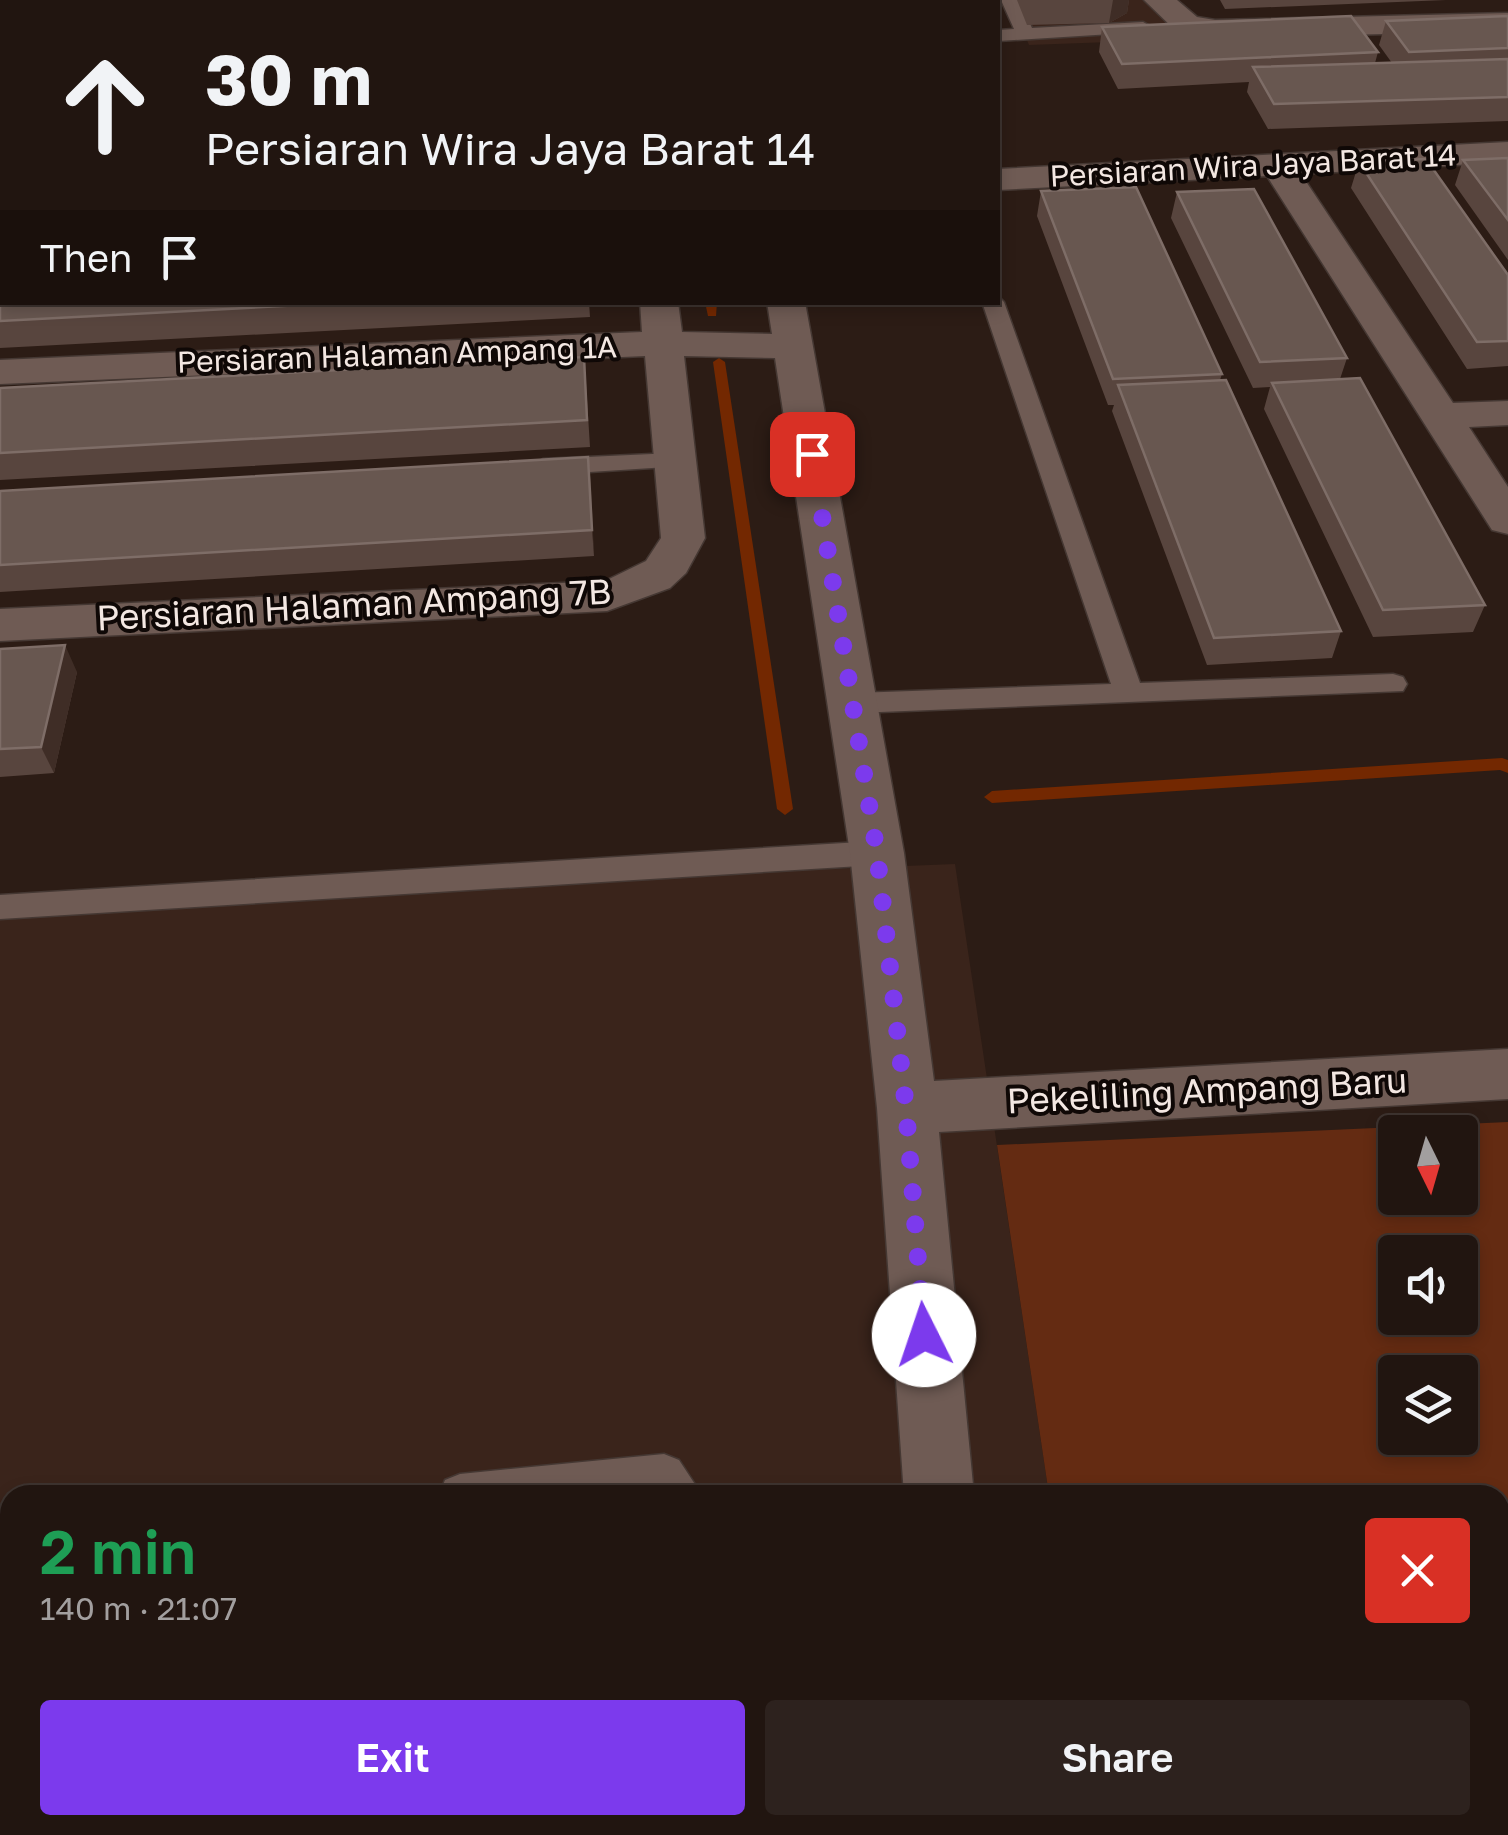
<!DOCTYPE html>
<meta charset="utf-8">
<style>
body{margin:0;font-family:"Golos Text",sans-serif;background:#2d221e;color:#f1f3f6;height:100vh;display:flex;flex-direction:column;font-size:38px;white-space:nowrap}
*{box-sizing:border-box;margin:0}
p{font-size:32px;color:#a29f9f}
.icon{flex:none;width:55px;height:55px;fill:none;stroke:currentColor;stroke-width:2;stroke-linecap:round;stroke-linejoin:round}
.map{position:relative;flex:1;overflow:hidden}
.drawer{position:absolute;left:0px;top:1485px;width:1510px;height:350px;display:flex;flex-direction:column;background:#211510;border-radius:30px 30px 0 0;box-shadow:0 5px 15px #0003,0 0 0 2px #3e3430}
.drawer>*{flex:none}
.guide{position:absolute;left:0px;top:0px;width:1000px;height:305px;box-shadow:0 5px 15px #0003,0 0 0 2px #3e3430;background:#211510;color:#f1f3f6;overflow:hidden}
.needle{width:65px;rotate:175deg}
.buttons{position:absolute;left:1378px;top:1115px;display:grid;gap:20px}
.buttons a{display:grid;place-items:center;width:100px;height:100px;border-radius:10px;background:#211510;box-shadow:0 5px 15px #0003,0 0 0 2px #3e3430;font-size:50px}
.pin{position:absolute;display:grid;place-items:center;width:85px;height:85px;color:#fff;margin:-42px;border-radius:20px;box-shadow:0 5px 15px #0006}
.me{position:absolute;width:110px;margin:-55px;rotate:356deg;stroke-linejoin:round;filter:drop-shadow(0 0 8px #0008)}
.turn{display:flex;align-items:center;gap:35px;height:210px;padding:0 40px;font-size:45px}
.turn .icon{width:130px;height:130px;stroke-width:2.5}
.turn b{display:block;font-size:70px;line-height:85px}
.then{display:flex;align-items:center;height:95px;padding:0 40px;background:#0003;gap:20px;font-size:38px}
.round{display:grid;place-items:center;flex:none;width:105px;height:105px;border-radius:10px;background:#2d221e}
.overview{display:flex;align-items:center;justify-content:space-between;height:170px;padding:0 40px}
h1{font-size:60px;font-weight:600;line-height:75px;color:#1e9e55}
.cta{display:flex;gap:20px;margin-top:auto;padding:20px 40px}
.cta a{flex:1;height:115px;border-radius:10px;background:#7c3aed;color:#fff;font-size:40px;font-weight:600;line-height:115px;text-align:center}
.cta a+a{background:#2d221e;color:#f1f3f6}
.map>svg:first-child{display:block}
</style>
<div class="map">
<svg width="1508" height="1835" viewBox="0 0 1508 1835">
<rect width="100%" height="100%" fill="#2c1c15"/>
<path fill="#3a241b" d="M1010,0H1170L1192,39L1029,45Z
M955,864L1049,1495H10V1825H1097L1099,1835H0V902Z"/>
<path fill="#642b12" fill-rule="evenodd" d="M1508,1122V1835H1099L1097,1825H1500V1495H1049L997,1145ZM1395,1132H1460V1198H1395ZM1395,1252H1460V1318H1395ZM1395,1372H1460V1438H1395Z"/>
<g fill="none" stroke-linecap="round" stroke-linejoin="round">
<path fill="#732801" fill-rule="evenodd" d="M668,0H678V2H669Z
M705,302H717L716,316H708Z
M719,358L725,362L793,809L785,815L777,809L713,362Z
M1502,758L1508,760V773L1500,770L992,803L984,797L992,791Z"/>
<defs>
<path id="lane" d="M748,0H766V2H748Z
M1001,0H1019L1032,28L1143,22L1152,27L1143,32L998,41V30L1014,29Z
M998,296L1004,302L1140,683L1393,674L1403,677L1407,684L1403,691L855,713L845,710L840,703L845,696L855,693L1111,684L982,302H998Z
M674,453L683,456L687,461L683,466L543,475L530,467L543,459Z
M877,841L888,845L893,853L888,861L877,865L0,919V895Z
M664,1454L679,1460L702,1495H439L445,1480L460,1474Z
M10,1519V1561L0,1562V1520Z
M705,1825H753L754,1835H706Z"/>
<path id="street" d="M211,0H241V2H211Z
M282,0H312V2H282Z
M499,0H597L498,2Z
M623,0H653V2H623Z
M1144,0H1177L1197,17L1215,20L1508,13V31L1215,38L1177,32Z
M1508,142V162L1301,174L1453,403L1508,401V425L1469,427L1508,487V534L1492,530L1267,176L998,190V169Z
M0,161H2V181H0Z
M640,302H678L682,332L772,334L767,302H805L904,853L934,1081L1508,1049V1099L939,1132L974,1495H904L877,1108L850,853L775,358L684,356L705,538L686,573L670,588L607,611L0,641V609L605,581L646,561L661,538L645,356L0,384V360L642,332Z
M943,1825H1023L1025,1835H945Z"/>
</defs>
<use href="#lane" stroke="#453833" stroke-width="3"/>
<use href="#street" stroke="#453833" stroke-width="3"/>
<use href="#lane" fill="#6f5b54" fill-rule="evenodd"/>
<use href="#street" fill="#6f5b54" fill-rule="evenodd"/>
</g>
<path fill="#58453e" d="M0,0H160L159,2H2V25L0,26Z
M1017,0H1129L1127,13L1109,23L1027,25Z
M1220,0H1446L1225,9Z
M1508,16V121L1268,129L1247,92L1249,82L1118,89L1099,52L1102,27L1378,52L1375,63H1392L1379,45L1386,21Z
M0,40H2V153H0Z
M1508,158V260L1455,185L1463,160Z
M1359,162L1508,275V366L1467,369L1351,188Z
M1041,191L1222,374L1220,380L1341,631L1332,658L1207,665L1112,411L1114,405H1108L1037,216Z
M1177,192L1347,358L1340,379L1485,605L1473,632L1373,637L1264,409L1270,387L1253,388L1171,218Z
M2,206V302H589L590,317L0,348V213Z
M586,383L590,447L0,480V388Z
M588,457L594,556L0,592V491Z
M0,649L77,672L54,773L0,777Z"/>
<path fill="#3f2d26" d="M146,0H160L159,2H146Z
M1113,0H1129L1127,13L1109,23Z
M588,457L591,484L594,556L592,530Z
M65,645L77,672L54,773L41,747Z"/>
<path fill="#685750" stroke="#7e6d67" stroke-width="2.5" d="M0,0H57L0,1Z
M352,0H573V2H352Z
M1351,16L1378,52L1122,64L1102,27Z
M1508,16V48L1409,52L1386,21Z
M0,40H2V79H0Z
M1508,59V97L1274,104L1253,67Z
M0,86H2V127H0Z
M1508,158V220L1463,160Z
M1426,159L1508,275V341L1477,342L1359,162Z
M1136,187L1222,374L1113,379L1041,191Z
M1254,189L1347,358L1260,362L1177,192Z
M2,206V241H0V213Z
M0,266H2V302H359L0,321Z
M584,357L587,420L0,453V388Z
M1360,378L1485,605L1383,610L1272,383Z
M1226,380L1341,631L1214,638L1118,385Z
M588,457L592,530L0,565V491Z
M65,645L41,747L0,749V649Z
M10,1589V1825H672V1835H0V1590Z"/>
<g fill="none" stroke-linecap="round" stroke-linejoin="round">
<path stroke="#7c3aed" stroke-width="18" stroke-dasharray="0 32.4" d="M812,454L877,853L906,1108L924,1335"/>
</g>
<g text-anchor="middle" stroke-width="8" stroke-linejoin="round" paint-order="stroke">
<g font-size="30" fill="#f3e7e2" stroke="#0f0806">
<text transform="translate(1253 166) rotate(-3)" y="10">Persiaran Wira Jaya Barat 14</text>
<text transform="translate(397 355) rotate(-2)" y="10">Persiaran Halaman Ampang 1A</text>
</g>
<g font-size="35" fill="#f3e7e2" stroke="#0f0806">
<text transform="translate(354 605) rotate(-3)" y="12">Persiaran Halaman Ampang 7B</text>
<text transform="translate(1207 1091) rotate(-3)" y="12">Pekeliling Ampang Baru</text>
</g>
</g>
</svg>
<div class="buttons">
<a><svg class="needle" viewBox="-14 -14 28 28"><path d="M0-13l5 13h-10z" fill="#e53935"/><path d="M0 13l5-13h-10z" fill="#a29f9f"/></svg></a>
<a><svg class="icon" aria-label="sound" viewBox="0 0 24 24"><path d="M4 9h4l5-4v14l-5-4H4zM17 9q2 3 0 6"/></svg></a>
<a><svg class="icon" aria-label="layers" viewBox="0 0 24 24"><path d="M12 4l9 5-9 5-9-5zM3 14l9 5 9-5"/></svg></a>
</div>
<div class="pin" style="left:812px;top:454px;background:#d93025"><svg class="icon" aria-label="arrive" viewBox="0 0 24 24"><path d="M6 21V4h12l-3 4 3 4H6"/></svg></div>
<svg class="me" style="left:924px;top:1335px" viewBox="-20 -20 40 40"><circle r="19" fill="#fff"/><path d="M0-13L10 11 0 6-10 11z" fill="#7c3aed"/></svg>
<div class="guide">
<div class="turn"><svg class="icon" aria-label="ahead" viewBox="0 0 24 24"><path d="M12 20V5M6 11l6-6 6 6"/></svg><div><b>30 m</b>Persiaran Wira Jaya Barat 14</div></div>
<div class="then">Then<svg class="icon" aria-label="arrive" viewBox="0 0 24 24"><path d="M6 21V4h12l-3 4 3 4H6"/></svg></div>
</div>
<section class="drawer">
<div class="overview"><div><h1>2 min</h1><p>140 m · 21:07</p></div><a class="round" style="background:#d93025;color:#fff"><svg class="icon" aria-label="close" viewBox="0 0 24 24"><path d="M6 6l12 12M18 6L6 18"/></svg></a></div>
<div class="cta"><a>Exit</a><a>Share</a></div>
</section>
</div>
